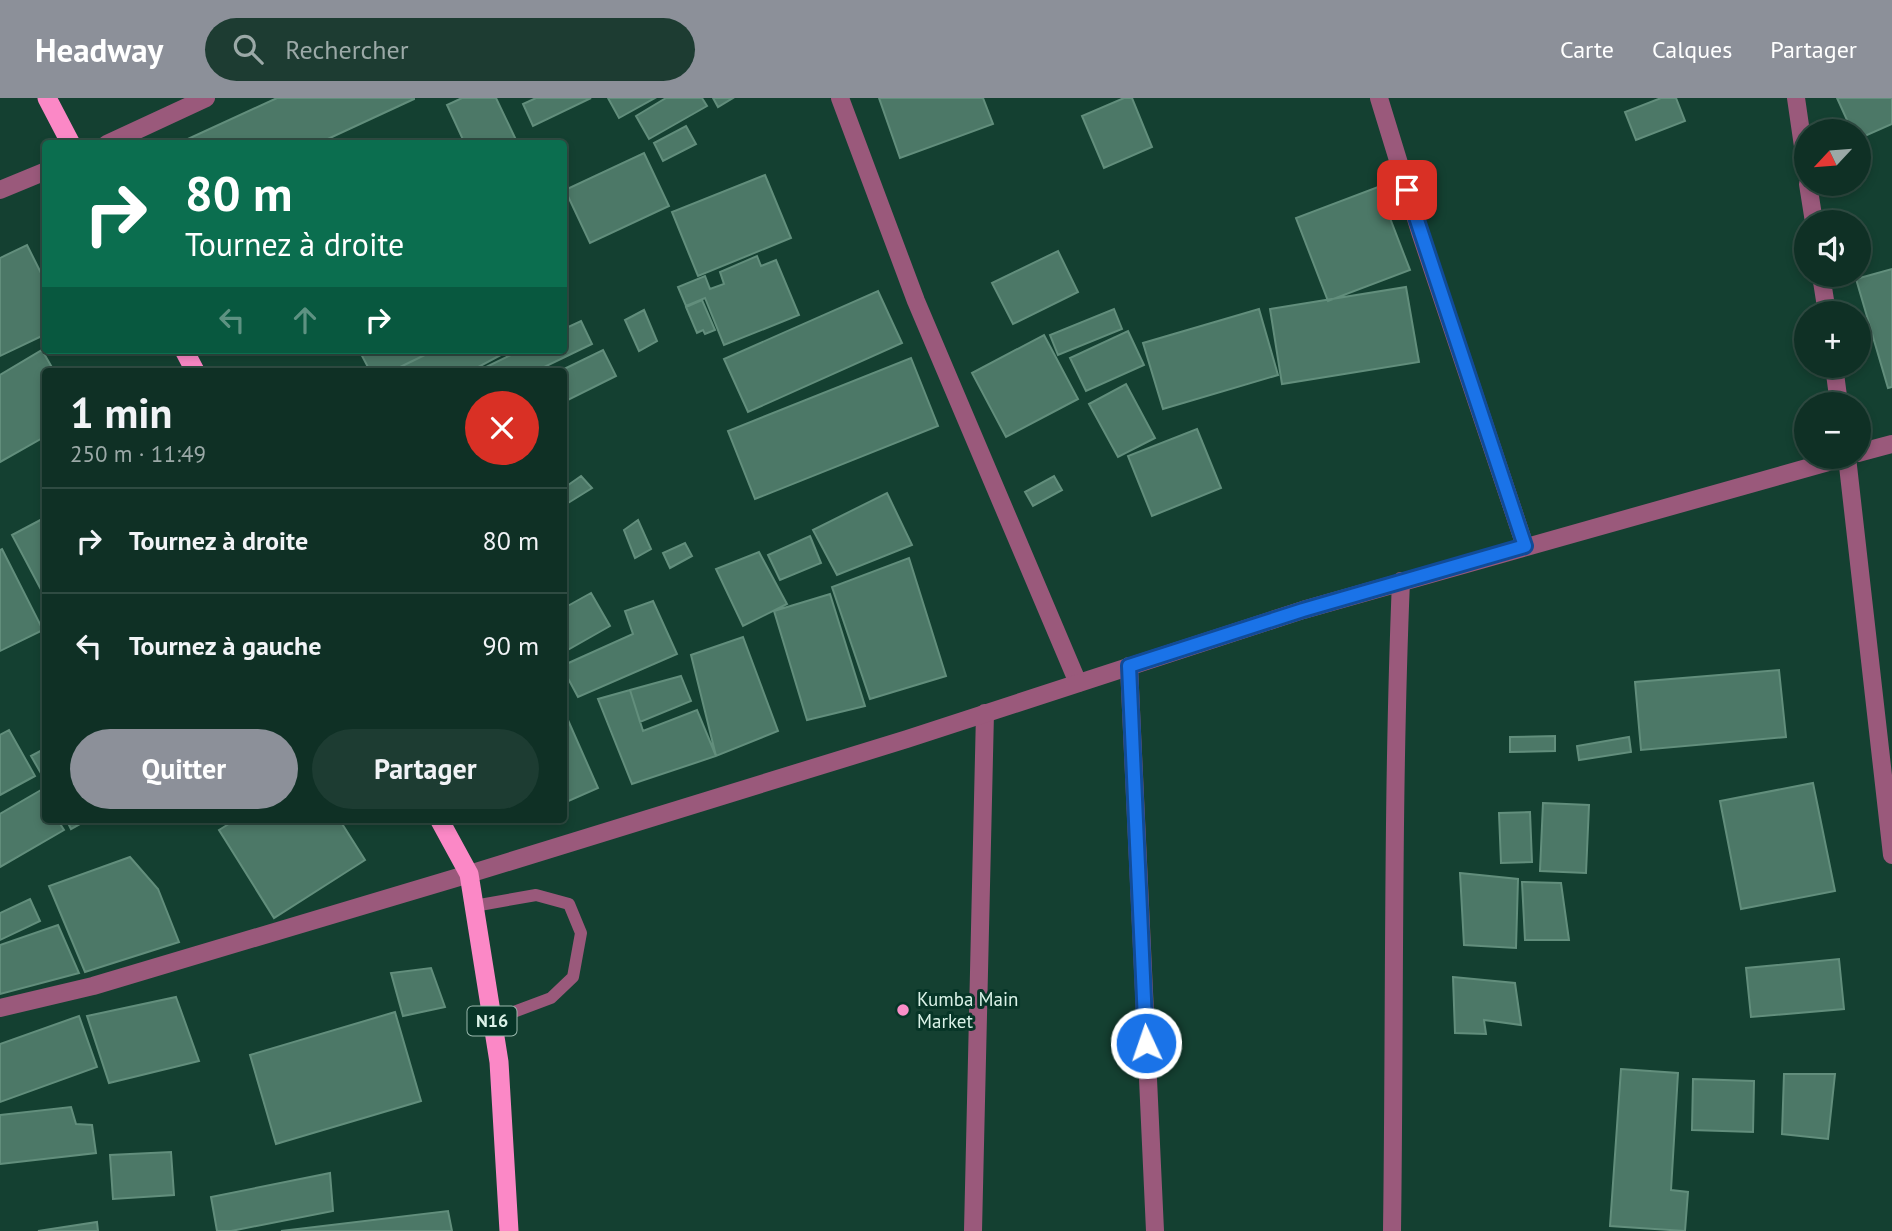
<!DOCTYPE html>
<html lang="fr">
<meta charset="utf-8">
<style>
body{margin:0;font-family:"PT Sans",sans-serif;background:#1d3c32;color:#f1f3f6;height:100vh;display:flex;flex-direction:column;font-size:26px;white-space:nowrap}
*{box-sizing:border-box;margin:0}
p{font-size:23px;color:#9ba9a7}
.icon{flex:none;width:38px;height:38px;fill:none;stroke:currentColor;stroke-width:2;stroke-linecap:round;stroke-linejoin:round}
.map{position:relative;flex:1;overflow:hidden}
.details{position:absolute;left:42px;top:270px;width:525px;height:455px;display:flex;flex-direction:column;background:#0f3025;border-radius:7px;box-shadow:0 4px 10px #0003,0 0 0 2px #2f4b42}
.details>*{flex:none}
.hud{position:absolute;left:42px;top:42px;width:525px;height:214px;border-radius:7px;box-shadow:0 4px 10px #0003,0 0 0 2px #2f4b42;background:#0b6e4f;color:#fff;overflow:hidden}
.needle{width:46px;rotate:244deg}
.tools{position:absolute;left:1794px;top:21px;display:grid;gap:14px}
.tools a{display:grid;place-items:center;width:77px;height:77px;border-radius:50%;background:#0f3025;box-shadow:0 4px 10px #0003,0 0 0 2px #2f4b42;font-size:35px}
.pin{position:absolute;display:grid;place-items:center;width:60px;height:60px;color:#fff;margin:-30px;border-radius:14px;box-shadow:0 4px 10px #0006}
.me{position:absolute;width:77px;margin:-38px;rotate:357deg;stroke-linejoin:round;filter:drop-shadow(0 0 5px #0008)}
.turn{display:flex;align-items:center;gap:24px;height:147px;padding:0 28px;font-size:32px}
.turn .icon{width:91px;height:91px;stroke-width:2.5}
.turn b{display:block;font-size:49px;line-height:60px}
.lanes{display:flex;align-items:center;height:66px;padding:0 28px;background:#0003;justify-content:center;gap:35px;direction:ltr}
.lanes .off{opacity:.35}
.round{display:grid;place-items:center;flex:none;width:74px;height:74px;border-radius:37px;background:#1d3c32}
.head{display:flex;align-items:center;justify-content:space-between;height:119px;padding:0 28px}
h1{font-size:42px;font-weight:800;line-height:52px}
.primary-button{display:flex;gap:14px;margin-top:auto;padding:14px 28px}
.primary-button a{flex:1;height:80px;border-radius:42px;background:#8c9099;color:#fff;font-size:28px;font-weight:800;line-height:80px;text-align:center}
.primary-button a+a{background:#1d3c32;color:#f1f3f6}
ul{padding:0;list-style:none}
li{display:flex;align-items:center;gap:21px;height:105px;padding:0 28px;border-top:2px solid #2f4b42}
li div{flex:1}
li b{display:block;font-size:26px}
li em{font-style:normal}
header{display:flex;align-items:center;gap:42px;box-sizing:border-box;height:98px;padding:0 35px;background:#8c9099;color:#fff}
header strong{font-size:33px}
nav{display:flex;gap:38px;margin-inline-start:auto;font-size:24px}
.search{width:490px;height:63px;background:#1d3c32;display:flex;align-items:center;gap:18px;box-sizing:border-box;padding:0 24px;border-radius:38px;color:#9ba9a7;font-size:26px}
.map>svg:first-child{display:block}
</style>
<header>
<strong>Headway</strong>
<div class="search"><svg class="icon" aria-label="search" viewBox="0 0 24 24"><circle cx="10" cy="10" r="6"/><path d="M15 15l6 6"/></svg>Rechercher</div>
<nav><a>Carte</a><a>Calques</a><a>Partager</a></nav>
</header>
<div class="map">
<svg width="1892" height="1133" viewBox="0 0 1892 1133">
<rect width="100%" height="100%" fill="#144031"/>
<path fill="#4c7867" stroke="#628e7c" stroke-width="2" d="M277,0H414V1L317,46H177Z
M462,0H496L518,46H465L447,7Z
M536,0H591L533,28L523,6Z
M608,0H655L619,20Z
M666,0H702L707,8L649,41L636,18Z
M713,0H733L718,9Z
M879,0H983L993,26L900,60Z
M1124,0H1132L1152,49L1104,70L1082,18Z
M1661,0H1676L1685,23L1636,42L1625,14Z
M1837,0H1892V26L1858,41V33H1852Z
M686,28L696,46L663,63L654,45Z
M644,55L669,108L590,145L565,92Z
M765,77L791,140L698,178L672,114Z
M1378,89L1410,172L1328,203L1296,120Z
M27,147L46,185V236L0,258V160Z
M1058,153L1078,194L1013,226L992,185Z
M757,158L761,168L776,162L799,217L724,247L705,200L686,208L678,189L705,178L710,191L724,186L720,174Z
M1892,171V289L1888,290L1856,181Z
M1406,189L1419,264L1282,286L1270,211Z
M878,193L902,245L748,314L724,261Z
M702,202L715,232L705,236L703,232L697,235L686,209Z
M1114,211L1122,231L1058,257L1050,237Z
M1259,211L1278,277L1163,311L1143,245Z
M644,212L657,243L639,253L625,222Z
M581,223L592,246L536,273H478L521,252H564V231Z
M1128,233L1144,267L1086,293L1070,260Z
M1044,237L1078,301L1006,339L972,275Z
M42,252L54,273H46V338L0,364V277Z
M368,252H435L392,273H370L361,256Z
M435,252H510L471,273H392Z
M603,252L616,278L564,304V273H560Z
M911,260L938,328L755,401L728,333Z
M1126,286L1155,340L1118,359L1089,306Z
M1197,331L1221,390L1152,418L1128,358Z
M581,378L592,390L568,405L564,400V390Z
M1054,378L1062,392L1033,408L1025,394Z
M887,395L912,447L837,477L813,432Z
M46,419V501L12,437Z
M638,422L651,451L635,460L624,432Z
M810,438L821,465L780,482L768,457Z
M685,445L692,458L670,470L663,455Z
M2,451L43,532L0,553V452Z
M759,454L787,506L743,528L716,471Z
M909,460L946,578L870,601L832,489Z
M591,495L610,528L564,554V510Z
M830,496L865,608L807,622L774,513Z
M653,503L677,556L578,599L564,573V567L633,536L625,513Z
M743,539L778,633L716,658L691,557Z
M1779,572L1786,639L1641,652L1635,584Z
M681,578L691,603L640,624L630,592Z
M630,592L643,633L697,612L716,658L632,686L598,601Z
M564,613L598,690L564,705Z
M9,632L35,678L0,697V637Z
M1555,638V653L1510,654V639Z
M1629,639L1631,654L1579,662L1577,648Z
M46,650V684L31,658Z
M1813,685L1835,793L1741,811L1720,703Z
M41,692L46,700V721H57L64,732L0,769V716Z
M1543,705L1589,707L1586,775L1540,773Z
M1530,714L1532,764L1501,765L1499,715Z
M66,721H89L71,731Z
M237,721H339L365,762L274,820L219,732Z
M130,759L158,791L179,844L85,874L49,788Z
M1460,775L1518,781L1516,850L1464,847Z
M1522,784L1561,785L1569,842H1525Z
M30,801L40,823L0,842V815Z
M58,827L79,875L0,896V847Z
M1839,861L1844,911L1751,919L1746,870Z
M431,870L445,909L403,918L391,875Z
M1453,879L1515,885L1521,927L1484,922L1486,936L1455,935Z
M176,899L199,963L109,985L87,918Z
M395,914L421,1003L276,1046L250,957Z
M79,918L97,969L0,1004V946Z
M1621,971L1678,975L1671,1092L1688,1094L1685,1133L1610,1128Z
M1784,976H1835L1828,1041L1782,1036Z
M1693,981L1754,983L1753,1034L1692,1032Z
M71,1009L76,1026L92,1027L96,1055L0,1066V1017Z
M171,1054L174,1097L113,1101L110,1057Z
M330,1075L333,1113L231,1133H217L211,1099Z
M448,1113L452,1133H281Z
M97,1124L98,1133H38Z"/>
<g fill="none" stroke-linecap="round" stroke-linejoin="round">
<path stroke="#9a597b" stroke-width="12" d="M474,808L536,797L569,806L581,835L573,879L551,900L492,922"/>
<path stroke="#9a597b" stroke-width="18" d="M840,0L916,203L1078,585
M1379,0L1421,137L1525,448
M1796,0L1806,69
M107,46L206,0
M1808,86L1814,124
M0,92L46,73
M1821,177L1827,215
M1834,268L1839,306
M1847,359L1892,757
M1129,568L1155,1133
M0,910L93,888L469,776
M973,1133L985,615
M1392,1133C1395,916 1392,700 1401,483"/>
<path stroke="#9a597b" stroke-width="18" d="M1858,355L1892,346
M469,776L907,641L1303,512L1846,359"/>
<path stroke="#fb88c6" stroke-width="19" d="M47,0L71,46
M184,252L195,273
M439,721L469,776L499,964L509,1133"/>
</g>
<g fill="none" stroke-linecap="round" stroke-linejoin="round">
<defs>
<path id="route" d="M1146,945L1129,568L1303,512L1525,448L1407,92"/>
</defs>
<use href="#route" stroke="#114b97" stroke-width="18"/>
<use href="#route" stroke="#1a73e8" stroke-width="12"/>
</g>
<circle fill="#fa8fc8" stroke="#073527" stroke-width="2.5" cx="903" cy="912" r="7"/>
<g text-anchor="middle" stroke-width="6" stroke-linejoin="round" paint-order="stroke">
<rect fill="#073527" stroke="#9bb9ae" stroke-width="2" x="467.5" y="908.5" width="49" height="29" rx="5"/>
<g font-size="18" font-weight="bold" fill="#dbf2e8">
<text x="492" y="929">N16</text>
</g>
<g font-size="19" fill="#dbf2e8" stroke="#073527" text-anchor="start">
<text x="917" y="908">Kumba Main<tspan x="917" dy="22">Market</tspan></text>
</g>
</g>
</svg>
<div class="tools">
<a><svg class="needle" viewBox="-14 -14 28 28"><path d="M0-13l5 13h-10z" fill="#e53935"/><path d="M0 13l5-13h-10z" fill="#9ba9a7"/></svg></a>
<a><svg class="icon" aria-label="sound" viewBox="0 0 24 24"><path d="M4 9h4l5-4v14l-5-4H4zM17 9q2 3 0 6"/></svg></a>
<a>+</a>
<a>−</a>
</div>
<div class="pin" style="left:1407px;top:92px;background:#d93025"><svg class="icon" aria-label="arrive" viewBox="0 0 24 24"><path d="M6 21V4h12l-3 4 3 4H6"/></svg></div>
<svg class="me" style="left:1146px;top:945px" viewBox="-20 -20 40 40"><circle r="17" fill="#1a73e8" stroke="#fff" stroke-width="3"/><path d="M0-11L8 9 0 5-8 9z" fill="#fff"/></svg>
<div class="hud">
<div class="turn"><svg class="icon" aria-label="right" viewBox="0 0 24 24"><path d="M7 20v-9h11M14 6l5 5-5 5"/></svg><div><b>80 m</b>Tournez à droite</div></div>
<div class="lanes"><svg class="icon off" aria-label="left" viewBox="0 0 24 24"><path d="M17 20v-9H6M10 6l-5 5 5 5"/></svg><svg class="icon off" aria-label="ahead" viewBox="0 0 24 24"><path d="M12 20V5M6 11l6-6 6 6"/></svg><svg class="icon" aria-label="right" viewBox="0 0 24 24"><path d="M7 20v-9h11M14 6l5 5-5 5"/></svg></div>
</div>
<section class="details">
<div class="head"><div><h1>1 min</h1><p>250 m · 11:49</p></div><a class="round" style="background:#d93025;color:#fff"><svg class="icon" aria-label="close" viewBox="0 0 24 24"><path d="M6 6l12 12M18 6L6 18"/></svg></a></div>
<ul>
<li><svg class="icon" aria-label="right" viewBox="0 0 24 24"><path d="M7 20v-9h11M14 6l5 5-5 5"/></svg><div><b>Tournez à droite</b></div><em>80 m</em></li>
<li><svg class="icon" aria-label="left" viewBox="0 0 24 24"><path d="M17 20v-9H6M10 6l-5 5 5 5"/></svg><div><b>Tournez à gauche</b></div><em>90 m</em></li>
</ul>
<div class="primary-button"><a>Quitter</a><a>Partager</a></div>
</section>
</div>
